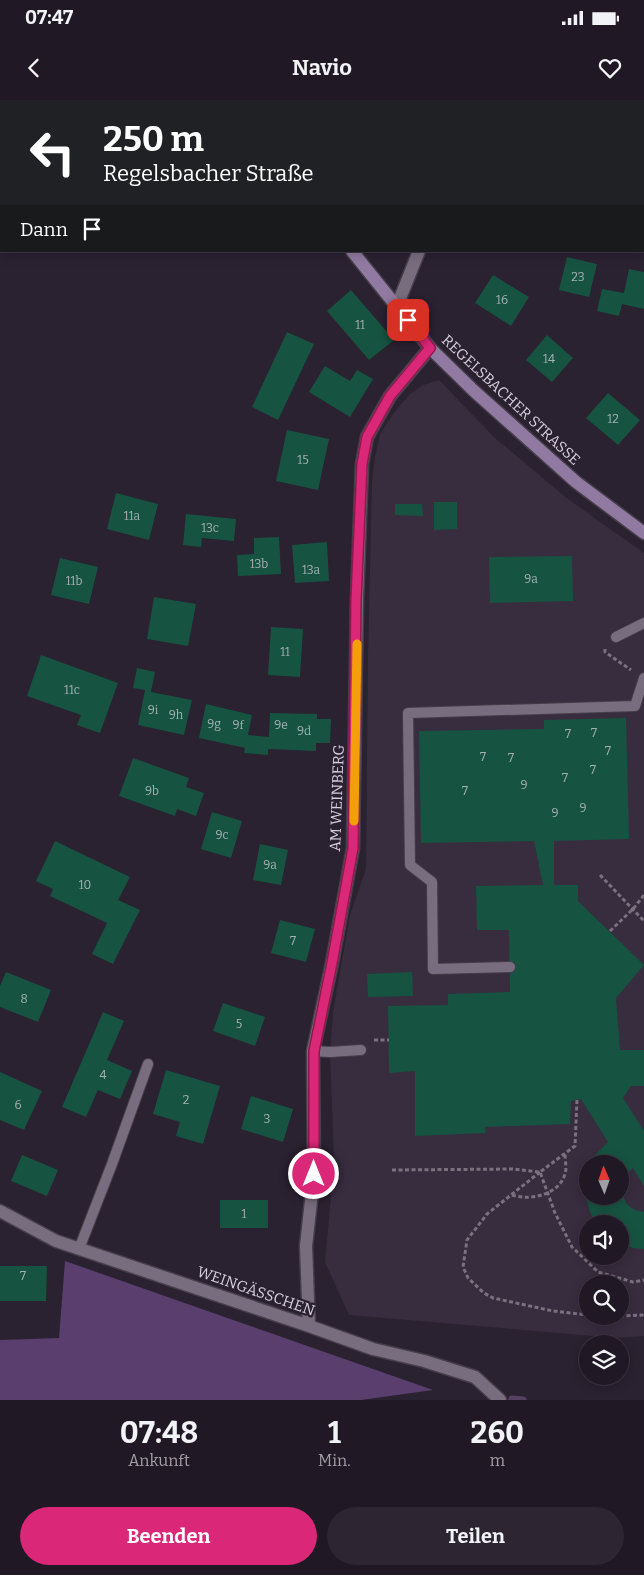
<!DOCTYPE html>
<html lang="de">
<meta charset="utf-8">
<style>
body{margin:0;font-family:Bitter,serif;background:#2d2632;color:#f1f3f6;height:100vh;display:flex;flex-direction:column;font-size:19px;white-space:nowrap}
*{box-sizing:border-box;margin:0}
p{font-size:16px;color:#a2a0a7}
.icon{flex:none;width:28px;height:28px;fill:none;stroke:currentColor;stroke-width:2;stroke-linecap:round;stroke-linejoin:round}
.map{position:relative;height:1300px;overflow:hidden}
.sheet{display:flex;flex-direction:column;background:#201925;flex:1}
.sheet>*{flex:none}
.hud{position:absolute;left:0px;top:0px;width:645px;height:152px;box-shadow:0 2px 12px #0003,0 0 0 1px #3d3842;background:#202124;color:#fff;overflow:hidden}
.needle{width:32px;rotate:358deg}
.fabs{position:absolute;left:579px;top:1055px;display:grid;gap:10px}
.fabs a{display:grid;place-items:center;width:50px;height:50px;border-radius:50%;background:#201925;box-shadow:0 2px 12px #0003,0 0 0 1px #3d3842;font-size:25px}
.pin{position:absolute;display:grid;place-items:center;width:42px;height:42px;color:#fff;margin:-21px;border-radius:10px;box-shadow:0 2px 8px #0006}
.me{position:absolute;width:55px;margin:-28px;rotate:0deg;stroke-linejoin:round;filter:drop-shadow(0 0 4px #0008)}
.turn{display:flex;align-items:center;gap:18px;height:105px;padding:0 20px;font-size:22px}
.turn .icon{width:65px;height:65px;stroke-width:2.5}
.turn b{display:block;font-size:35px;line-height:42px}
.then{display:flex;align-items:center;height:48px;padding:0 20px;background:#0003;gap:10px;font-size:19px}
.eta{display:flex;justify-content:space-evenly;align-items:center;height:85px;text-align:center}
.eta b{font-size:30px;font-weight:700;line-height:35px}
.button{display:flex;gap:10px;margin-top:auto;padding:10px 20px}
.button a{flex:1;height:58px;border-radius:30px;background:#db2777;color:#fff;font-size:20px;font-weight:700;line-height:58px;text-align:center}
.button a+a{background:#2d2632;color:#f1f3f6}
.status{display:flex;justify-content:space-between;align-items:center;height:35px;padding:0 25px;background:#201925;direction:ltr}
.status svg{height:14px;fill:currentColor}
header{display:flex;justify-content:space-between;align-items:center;height:65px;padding:0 20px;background:#201925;font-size:22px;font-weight:700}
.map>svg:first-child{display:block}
</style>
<div class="status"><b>07:47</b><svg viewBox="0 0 49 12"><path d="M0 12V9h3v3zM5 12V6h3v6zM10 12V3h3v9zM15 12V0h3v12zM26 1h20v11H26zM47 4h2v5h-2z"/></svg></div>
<header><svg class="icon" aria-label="back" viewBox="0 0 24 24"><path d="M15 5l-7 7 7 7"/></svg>Navio<svg class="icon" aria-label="heart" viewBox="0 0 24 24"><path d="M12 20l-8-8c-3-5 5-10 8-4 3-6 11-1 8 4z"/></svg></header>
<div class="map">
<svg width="644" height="1300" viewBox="0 0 644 1300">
<rect width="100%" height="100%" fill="#2a2131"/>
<path fill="#382c3f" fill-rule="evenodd" d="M439,280L495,338L568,399L644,453V1236L616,1238L349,1215L325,1162L334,1064L330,952L333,912L350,815L366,769L368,556L372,381L375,357L380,334L393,314L409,295L423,285ZM588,1064H620V1096H588ZM588,1124H620V1156H588ZM588,1184H620V1216H588Z"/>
<path fill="#5a3e6d" d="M65,1161L433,1290L361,1300H0V1240L59,1238Z"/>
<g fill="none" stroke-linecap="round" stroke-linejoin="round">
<path stroke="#554061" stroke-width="7" d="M512,1299L523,1300"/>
</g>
<path fill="#175341" d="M567,157L597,164L589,197L559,190Z
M629,169L644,172V209L622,204L619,216L597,211L602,189L624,193Z
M493,175L529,197L511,226L475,203Z
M351,190L394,240L369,260L327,211Z
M287,232L314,244L278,320L252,307Z
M547,235L573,258L552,282L526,260Z
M325,266L350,281L357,270L373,279L350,317L309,292Z
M608,293L640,320L618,345L586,318Z
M287,330L329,339L318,390L276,381Z
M116,393L158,404L149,440L107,429Z
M434,402H457V429L434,430Z
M395,404H422L423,416L395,415Z
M186,414L236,419L234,441L202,438L201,447L183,445Z
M279,437L281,474L238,476L237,455L254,454V438Z
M327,442L329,481L295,483L292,445Z
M572,456L573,501L490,503L489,457Z
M60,458L98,467L89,504L51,495Z
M154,497L196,504L188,546L147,539Z
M271,527L303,529L300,577L268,575Z
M41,555L118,583L100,633L77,625L81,615L27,596Z
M137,568L155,572L151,592L192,600L184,635L138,625L145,590L133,588Z
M206,604L252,615L248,635L269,637L270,613L317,614V619H331L330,643H316V651L268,649V655L244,653L245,648L199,638Z
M626,618L629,739L554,741V785H578V801L644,865L616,898L620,950H644V986H631L623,998L644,1031V1086L633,1068L626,1075L623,1081L622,1092L626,1103L630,1107L635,1110L644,1112V1149L633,1148L620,1144V1124H596L590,1112L586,1097L587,1076L588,1096H620V1064H591L595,1055L608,1042L581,999L571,1001L570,1024L485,1027L486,1033L415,1036V971L389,973L388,906L448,905V894L510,892L509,830H477L476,786L543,785L534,741L421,743L419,631L544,629V620Z
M133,658L189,678L186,687L204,693L196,716L177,709L175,716L119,696Z
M212,712L242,721L231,758L201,749Z
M55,741L130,777L118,800L140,810L113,864L92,854L107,823L50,796L53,789L36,781Z
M260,744L288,750L281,785L253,780Z
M280,820L315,829L306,862L271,853Z
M6,872L51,890L38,922L0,907V886Z
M412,872L413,896L368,897L367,874Z
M223,903L265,917L255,946L213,931Z
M103,912L124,921L107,960L132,971L120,999L98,990L86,1017L62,1007Z
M166,970L220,986L203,1044L176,1036L180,1022L153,1014Z
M0,972L42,991L24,1030L0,1020Z
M251,996L293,1009L283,1042L241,1029Z
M22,1055L58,1070L47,1096L11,1081Z
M220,1100H268V1128H220Z
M0,1166H47L46,1201H0Z"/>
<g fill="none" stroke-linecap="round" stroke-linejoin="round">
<defs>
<path id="lane" d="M616,537L644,523
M510,867L433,869L432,782L410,765L408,613L635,606L644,578
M313,951L330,952L361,950
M79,1149L112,1064L148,964"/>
<path id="street" d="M439,1V0
M397,206L419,151
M0,1111L56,1141L309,1226L373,1249L424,1261L475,1277L500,1300
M309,1226L306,1146L314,1074L313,951L332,863L353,748L357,499L362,364L367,337L390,296L430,248"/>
<path id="secondary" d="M230,0L231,1
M352,151L430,248L474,291L576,382L644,433"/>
</defs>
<use href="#lane" stroke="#463e4a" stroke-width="12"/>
<use href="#street" stroke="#463e4a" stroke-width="15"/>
<use href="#secondary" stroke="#463e4a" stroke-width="15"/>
<path stroke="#79717e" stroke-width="3" stroke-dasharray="4 2.5" stroke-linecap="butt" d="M536,1L555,0
M605,549V552L631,570
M600,775L644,821
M610,831L633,809L644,795
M374,940H389
M577,1000L575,1046L540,1072L555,1113L572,1147L598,1172L633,1182L644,1180
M392,1070L513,1069L539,1072
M540,1072L487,1114L467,1140L463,1167L468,1178L484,1193L493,1198L553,1211L588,1215
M512,1095C530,1101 559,1095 565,1074C567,1068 565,1060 565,1054
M620,1216L644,1215"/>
<use href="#lane" stroke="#786d7f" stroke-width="10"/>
<use href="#street" stroke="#786d7f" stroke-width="12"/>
<use href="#secondary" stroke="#917aa1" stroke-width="12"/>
</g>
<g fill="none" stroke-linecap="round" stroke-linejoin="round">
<defs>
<path id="route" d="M314,1074V951L332,863L353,748L356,500L362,364L367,337L390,296L430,248L408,220"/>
</defs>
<use href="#route" stroke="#8e194d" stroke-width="12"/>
<use href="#route" stroke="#db2777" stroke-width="9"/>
<path stroke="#f59e0b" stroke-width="9" d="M354,721L357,544"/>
</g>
<g text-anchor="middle" stroke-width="4.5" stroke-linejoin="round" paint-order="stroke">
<g font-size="12" fill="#a6b1b4">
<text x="578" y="181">23</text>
<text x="502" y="204">16</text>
<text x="360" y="229">11</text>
<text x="549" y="263">14</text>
<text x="613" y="323">12</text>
<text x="303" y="364">15</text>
<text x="132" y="420">11a</text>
<text x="210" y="432">13c</text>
<text x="259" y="468">13b</text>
<text x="311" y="474">13a</text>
<text x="531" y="483">9a</text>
<text x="74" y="485">11b</text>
<text x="285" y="556">11</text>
<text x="72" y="594">11c</text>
<text x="153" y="614">9i</text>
<text x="176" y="619">9h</text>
<text x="214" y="628">9g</text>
<text x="238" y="629">9f</text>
<text x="281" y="629">9e</text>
<text x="304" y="635">9d</text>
<text x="594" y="637">7</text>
<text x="568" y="638">7</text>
<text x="608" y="655">7</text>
<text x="483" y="661">7</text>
<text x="511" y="662">7</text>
<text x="593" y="674">7</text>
<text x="565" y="682">7</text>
<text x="524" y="689">9</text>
<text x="152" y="695">9b</text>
<text x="465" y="695">7</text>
<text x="583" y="712">9</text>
<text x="555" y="717">9</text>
<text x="222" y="739">9c</text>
<text x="270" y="769">9a</text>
<text x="85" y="789">10</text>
<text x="293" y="845">7</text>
<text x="24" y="903">8</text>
<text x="239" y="928">5</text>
<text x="103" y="979">4</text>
<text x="186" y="1004">2</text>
<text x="18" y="1009">6</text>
<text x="267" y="1023">3</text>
<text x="244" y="1118">1</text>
<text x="23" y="1180">7</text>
</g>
<g font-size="15" fill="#d6d0da" stroke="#2a2131">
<text transform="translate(511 300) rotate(43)" y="5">REGELSBACHER STRASSE</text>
<text transform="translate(337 698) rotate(-88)" y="5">AM WEINBERG</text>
<text transform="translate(256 1191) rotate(19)" y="5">WEINGÄSSCHEN</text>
</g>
</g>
</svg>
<div class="fabs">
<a><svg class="needle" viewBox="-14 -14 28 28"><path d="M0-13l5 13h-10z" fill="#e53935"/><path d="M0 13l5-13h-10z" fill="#a2a0a7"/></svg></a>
<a><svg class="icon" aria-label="sound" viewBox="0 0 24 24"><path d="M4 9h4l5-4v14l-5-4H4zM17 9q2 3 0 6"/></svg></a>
<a><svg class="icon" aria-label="search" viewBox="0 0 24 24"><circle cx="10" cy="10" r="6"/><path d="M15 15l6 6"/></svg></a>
<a><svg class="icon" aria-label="layers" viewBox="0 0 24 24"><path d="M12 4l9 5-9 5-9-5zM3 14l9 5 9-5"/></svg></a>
</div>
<div class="pin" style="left:408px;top:220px;background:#d93025"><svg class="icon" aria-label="arrive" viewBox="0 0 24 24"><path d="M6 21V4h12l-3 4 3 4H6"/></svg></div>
<svg class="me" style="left:314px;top:1074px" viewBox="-20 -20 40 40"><circle r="17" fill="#db2777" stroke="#fff" stroke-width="3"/><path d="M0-11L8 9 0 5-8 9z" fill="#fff"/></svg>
<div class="hud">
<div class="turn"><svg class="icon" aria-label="left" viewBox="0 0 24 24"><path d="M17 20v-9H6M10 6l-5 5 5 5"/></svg><div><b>250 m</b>Regelsbacher Straße</div></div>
<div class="then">Dann<svg class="icon" aria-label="arrive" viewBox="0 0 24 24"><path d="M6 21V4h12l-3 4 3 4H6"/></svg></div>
</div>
</div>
<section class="sheet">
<div class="eta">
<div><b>07:48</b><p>Ankunft</p></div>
<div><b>1</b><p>Min.</p></div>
<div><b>260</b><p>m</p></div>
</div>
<div class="button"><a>Beenden</a><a>Teilen</a></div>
</section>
